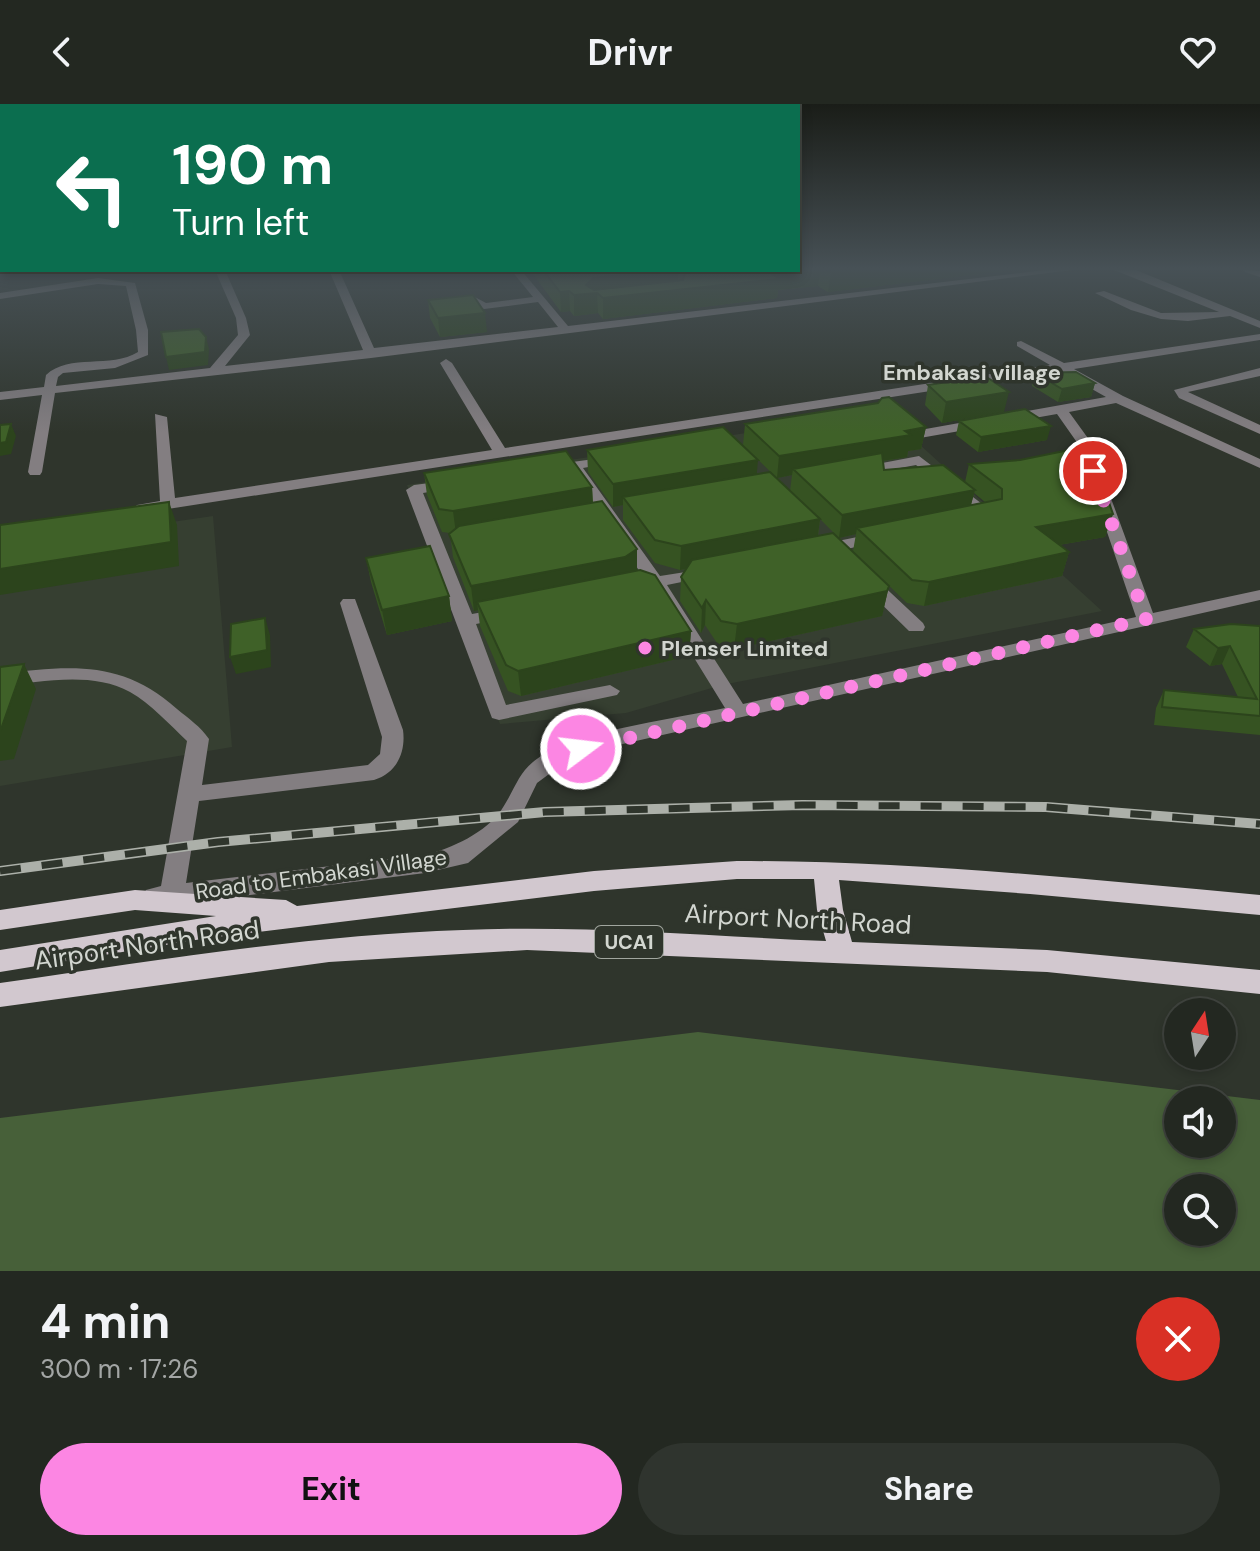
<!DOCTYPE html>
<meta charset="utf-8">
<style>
body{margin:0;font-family:"DM Sans",sans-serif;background:#2f342e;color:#f1f3f6;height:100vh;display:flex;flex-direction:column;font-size:30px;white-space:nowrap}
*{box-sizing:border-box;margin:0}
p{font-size:26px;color:#a3a6a5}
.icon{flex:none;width:44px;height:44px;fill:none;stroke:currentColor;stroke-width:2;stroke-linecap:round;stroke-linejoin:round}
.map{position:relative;height:1167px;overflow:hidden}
.details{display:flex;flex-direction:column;background:#232821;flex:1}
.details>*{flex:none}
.guide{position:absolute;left:0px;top:0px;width:800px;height:168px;box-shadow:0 4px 12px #0003,0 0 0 2px #40443f;background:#0b6e4f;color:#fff;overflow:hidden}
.needle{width:52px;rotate:12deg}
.buttons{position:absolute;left:1164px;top:894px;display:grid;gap:16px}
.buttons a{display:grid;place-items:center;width:72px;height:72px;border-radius:50%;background:#232821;box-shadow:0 4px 12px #0003,0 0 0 2px #40443f;font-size:40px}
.pin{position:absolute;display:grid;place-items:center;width:68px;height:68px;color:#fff;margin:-34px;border:4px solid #fff;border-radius:50%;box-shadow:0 2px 8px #0007}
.me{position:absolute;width:88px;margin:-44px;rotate:75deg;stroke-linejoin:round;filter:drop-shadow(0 0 6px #0008)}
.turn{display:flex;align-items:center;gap:28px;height:168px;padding:0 40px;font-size:36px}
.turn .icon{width:104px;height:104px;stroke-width:2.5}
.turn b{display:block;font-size:56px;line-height:68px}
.round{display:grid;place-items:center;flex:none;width:84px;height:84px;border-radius:42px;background:#2f342e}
.overview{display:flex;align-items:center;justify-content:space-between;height:136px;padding:0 40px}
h1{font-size:48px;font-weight:700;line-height:60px}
.cta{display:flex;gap:16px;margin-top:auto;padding:16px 40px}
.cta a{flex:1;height:92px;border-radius:48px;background:#fc86e3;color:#111;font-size:32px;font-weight:700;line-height:92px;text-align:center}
.cta a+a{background:#2f342e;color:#f1f3f6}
header{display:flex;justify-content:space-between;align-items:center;height:104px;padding:0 40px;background:#232821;font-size:36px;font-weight:700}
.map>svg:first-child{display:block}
</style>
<header><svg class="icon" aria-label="back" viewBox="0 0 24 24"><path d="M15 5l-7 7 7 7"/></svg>Drivr<svg class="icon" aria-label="heart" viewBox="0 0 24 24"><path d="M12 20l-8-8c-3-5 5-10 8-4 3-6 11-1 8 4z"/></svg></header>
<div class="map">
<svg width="1260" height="1167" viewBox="0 0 1260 1167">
<rect width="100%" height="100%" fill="#2f352c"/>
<path fill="#363f31" d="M884,308L1102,507L722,581L626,609L500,620L407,381Z
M213,412L232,643L0,682V443Z"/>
<path fill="#476039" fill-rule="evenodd" d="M698,928L1260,996V1167H0V1014ZM1178,996H1222V1040H1178ZM1178,1084H1222V1128H1178Z"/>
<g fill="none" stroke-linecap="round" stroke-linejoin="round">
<path fill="#837e81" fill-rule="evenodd" d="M0,166H7L0,169Z
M215,166H225L246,214L250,231L225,262L363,246L329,166H339L374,244L558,223L538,198L484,205L469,197V193L473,192L486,199L533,193L511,166H521L568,222L1045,166H1072L371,254L55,289L42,368L40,371H30L28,368L42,291L0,296V288L44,283L46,271C69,249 111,265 138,248L136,226L126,182L98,180L0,195V189L98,174L135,179L148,226V251L115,264L63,269L58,273L56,282L210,264L238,231L236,214Z
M1114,166H1136L1260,217V224L1230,212L1188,217L1161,215L1131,206L1095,189L1104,187L1161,209L1219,208Z
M1243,166L1260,167V173L1245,168Z
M1260,230V236L1074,265L1123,292L1260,355V364L1116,299L1069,308L1090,337L1153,509L1260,486V496L605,644L568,656L537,679L518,718L468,759L425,769L155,803L146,800L142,793L146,786L161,782L187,637C169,620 151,600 130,588C92,567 41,578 0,582V570C69,562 121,555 177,605C188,614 201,623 209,635L202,681L368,661L380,650L382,633L340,499L343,495H355L403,626C406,648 397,669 374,676L199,697L186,779L425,751C451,745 487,728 502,705C520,677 518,663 552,646C595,625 677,614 725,604L651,484L635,487L626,482L629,478L645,475L569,366L543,368V362L616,352V358L583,364L660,472L711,464L714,468L711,472L667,481L743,600L1136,513L1076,337L1057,310L920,334L913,330L920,326L1106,293L1060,267L142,409L134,404L137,401L160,397L155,310L167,313L175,394L492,346L440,259L446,255L452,259L505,344L1050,261L1017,242V238L1021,237L1064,259Z
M1260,264V272L1188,288L1260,321V330L1179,294L1174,286Z
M919,352L994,409V415H982L916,361L856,372L849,368L856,364Z
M453,376L458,377V383L423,389L472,510L505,504L514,509L511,513L476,520L506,601L610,581L620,587L617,591L499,616L492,614L406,386L414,381Z
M882,428L888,430V436L819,451L811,446L813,442Z
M869,473L875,474L923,519L925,523L923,527H909L863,482L860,478L863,474Z"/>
<path fill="#d2c8cf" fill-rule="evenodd" d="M737,757C912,757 1086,775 1260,791V811L1030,790L839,776L843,806L852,838L1047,846L1260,866V890L1047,868L527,846L329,858L0,903V879C153,857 308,831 463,826C583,821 705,832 826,837L817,806L814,775H737L594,787L208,834L0,868V846L216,812L135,806L0,826V806L135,786L286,796L297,802L594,767Z"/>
<defs>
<path id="rail" d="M0,767L218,738L545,708L802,701L1046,703L1260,720"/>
</defs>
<use href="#rail" stroke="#acb0a9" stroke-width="10"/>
<use href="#rail" stroke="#2f352c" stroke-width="7" stroke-dasharray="21" stroke-linecap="butt"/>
</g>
<path fill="#365322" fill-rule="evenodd" d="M530,166H1012L828,188L818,182L778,186L777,194L603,215L598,209L574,212L570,207L561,208Z
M428,196L487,228L440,233L430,214Z
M1035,269L1095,279L1091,293L1058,298L1032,282Z
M928,281L1004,308L942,319L925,301Z
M959,317L1047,336L978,348L956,331Z
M745,320L926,323L921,345L908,347L907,353L883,357L884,366L965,378L969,360L1113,410L1105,433L1059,441L1069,448L1062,472L924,502L907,499L853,447L856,430L839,434L820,415L818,432L889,482L882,512L734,545L719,542L705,521L701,529L680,497L681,473L686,465L680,466L655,459L623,416V401L613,403L588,368L587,346L756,370L790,387L792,371L777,374L743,341ZM974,389L985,398L971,401Z
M424,369L592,383L593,399L637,467L691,527L689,552L521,592L508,587L480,522L478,506L474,507L453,453L450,429L442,428L427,391Z
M366,454L449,492L452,517L387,531L371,478Z
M1260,522V631L1154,621L1156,604L1164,586L1238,593L1222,560L1210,562L1186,543L1194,525Z"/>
<path fill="#2c441c" d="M678,166V185L597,189L598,209L574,212V191L593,174Z
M783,166H820L818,182L778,186L777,194L603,215V194Z
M854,166H1012L828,188L831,168Z
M569,187L570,207L561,208L560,188Z
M485,209L487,228L440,233L438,214Z
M206,233L209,245L208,261L169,266L166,253Z
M1095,279L1091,293L1058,298L1062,285Z
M1009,288L1004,308L942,319L946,298Z
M11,320L16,332L11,350L0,352V339Z
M1051,322L1047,336L978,348L981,333Z
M926,323L921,345L908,347L907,353L799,370L793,365L792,371L777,374L779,352Z
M758,356L756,378L623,393V401L613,403V380Z
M592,383L593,406L456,430L453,407Z
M975,386L969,408L857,424L856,430L839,434L842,411Z
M169,398L177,421L179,462L0,491V465Z
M1113,410L1105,433L1029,446L1036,423Z
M820,415L817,438L680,466L681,442Z
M637,445V468L477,498L478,506L474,507L471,482Z
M1069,448L1062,472L924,502L929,478Z
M889,482L882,512L734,545L737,520Z
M449,492L452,517L387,531L382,506Z
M706,496L705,521L701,529L702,504Z
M265,514L270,531L271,563L236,570L230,553Z
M691,527L689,552L521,592L518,567Z
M1230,542L1222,560L1210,562L1218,544Z
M24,560L36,585L14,655L0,657V628Z"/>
<path fill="#3f6128" stroke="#2c441c" stroke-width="2" d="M543,166H673L593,174L586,181L594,186L683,176L685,168L680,166H783L768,167L779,175L603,194L597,189L574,191L569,187L560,188Z
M826,166H854L831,168Z
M473,191L485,209L438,214L428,196Z
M199,225L206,233L205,248L166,253L161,228Z
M1076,268L1095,279L1062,285L1035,269Z
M985,272L1009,288L946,298L928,281Z
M889,293L926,323L905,327L911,331L779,352L745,320L878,299L882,294Z
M1025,305L1051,322L981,333L959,317Z
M11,320L6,338L0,339V321Z
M723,323L758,356L613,380L587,346Z
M1089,342L1113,410L1036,423L1069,448L929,478L912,476L857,424L1002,395V385L969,360L1020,356Z
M566,347L592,383L453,407L439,405L424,369Z
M882,349L884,366L943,361L975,386L842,411L793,365Z
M770,368L820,415L681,442L655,436L623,393Z
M602,397L637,445L625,453L471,482L449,430L459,422Z
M169,398L171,438L0,465V421Z
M833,429L889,482L887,487L737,520L721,517L706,496L702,504L681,473L692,456Z
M430,442L449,492L382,506L366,454Z
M640,466L655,471L691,527L518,567L506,561L477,498Z
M265,514L267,546L230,553L231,520Z
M1231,520L1260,522V612L1162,603L1164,586L1257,595L1230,542L1218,544L1194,525Z
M24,560L0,628V563Z"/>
<linearGradient id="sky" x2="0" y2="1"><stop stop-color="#1a1d18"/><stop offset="0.5" stop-color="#475156"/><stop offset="1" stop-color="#475156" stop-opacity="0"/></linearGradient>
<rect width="1260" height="329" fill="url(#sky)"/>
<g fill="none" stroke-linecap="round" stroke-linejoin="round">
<path stroke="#fc86e3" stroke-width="14" stroke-dasharray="0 25.2" d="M581,645L1146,515L1093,367"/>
</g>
<circle fill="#fc86e3" stroke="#2f352c" stroke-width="3" cx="645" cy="544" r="8"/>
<g text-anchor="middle" stroke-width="7" stroke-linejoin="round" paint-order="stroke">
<rect fill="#2f352c" stroke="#a1a69f" stroke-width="2" x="595" y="822" width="68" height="32" rx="6"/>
<g font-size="20" font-weight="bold" fill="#d2d6d0">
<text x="629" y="845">UCA1</text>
</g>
<g font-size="22" font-weight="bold" fill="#d2d6d0" stroke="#2f352c">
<text x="972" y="276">Embakasi village</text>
</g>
<g font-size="22" font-weight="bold" fill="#d2d6d0" stroke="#2f352c" text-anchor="start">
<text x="661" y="552">Plenser Limited</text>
</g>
<g font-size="22" fill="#d2d6d0" stroke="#2f352c">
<text transform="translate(321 770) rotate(-8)" y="8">Road to Embakasi Village</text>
</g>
<g font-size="26" fill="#d2d6d0" stroke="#2f352c">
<text transform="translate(798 815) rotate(3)" y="9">Airport North Road</text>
<text transform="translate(147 841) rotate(-8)" y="9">Airport North Road</text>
</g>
</g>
</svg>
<div class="buttons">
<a><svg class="needle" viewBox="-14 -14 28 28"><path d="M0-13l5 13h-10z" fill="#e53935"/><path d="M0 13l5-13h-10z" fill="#a3a6a5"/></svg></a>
<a><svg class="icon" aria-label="sound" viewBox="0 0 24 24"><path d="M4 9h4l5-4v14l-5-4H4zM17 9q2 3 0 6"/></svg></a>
<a><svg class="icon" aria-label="search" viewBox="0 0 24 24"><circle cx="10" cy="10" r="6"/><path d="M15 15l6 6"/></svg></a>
</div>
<div class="pin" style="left:1093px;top:367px;background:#d93025"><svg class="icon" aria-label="arrive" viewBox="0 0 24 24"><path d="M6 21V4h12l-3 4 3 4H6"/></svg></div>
<svg class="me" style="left:581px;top:645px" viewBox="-20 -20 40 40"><circle r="17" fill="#fc86e3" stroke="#fff" stroke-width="3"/><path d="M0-11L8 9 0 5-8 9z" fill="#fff"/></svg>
<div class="guide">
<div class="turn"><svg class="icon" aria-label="left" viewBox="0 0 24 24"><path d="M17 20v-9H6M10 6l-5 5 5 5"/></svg><div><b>190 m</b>Turn left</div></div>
</div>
</div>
<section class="details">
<div class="overview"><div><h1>4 min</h1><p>300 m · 17:26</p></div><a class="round" style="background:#d93025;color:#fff"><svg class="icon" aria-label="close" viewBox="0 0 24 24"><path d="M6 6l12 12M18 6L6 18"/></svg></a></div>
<div class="cta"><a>Exit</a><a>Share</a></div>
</section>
